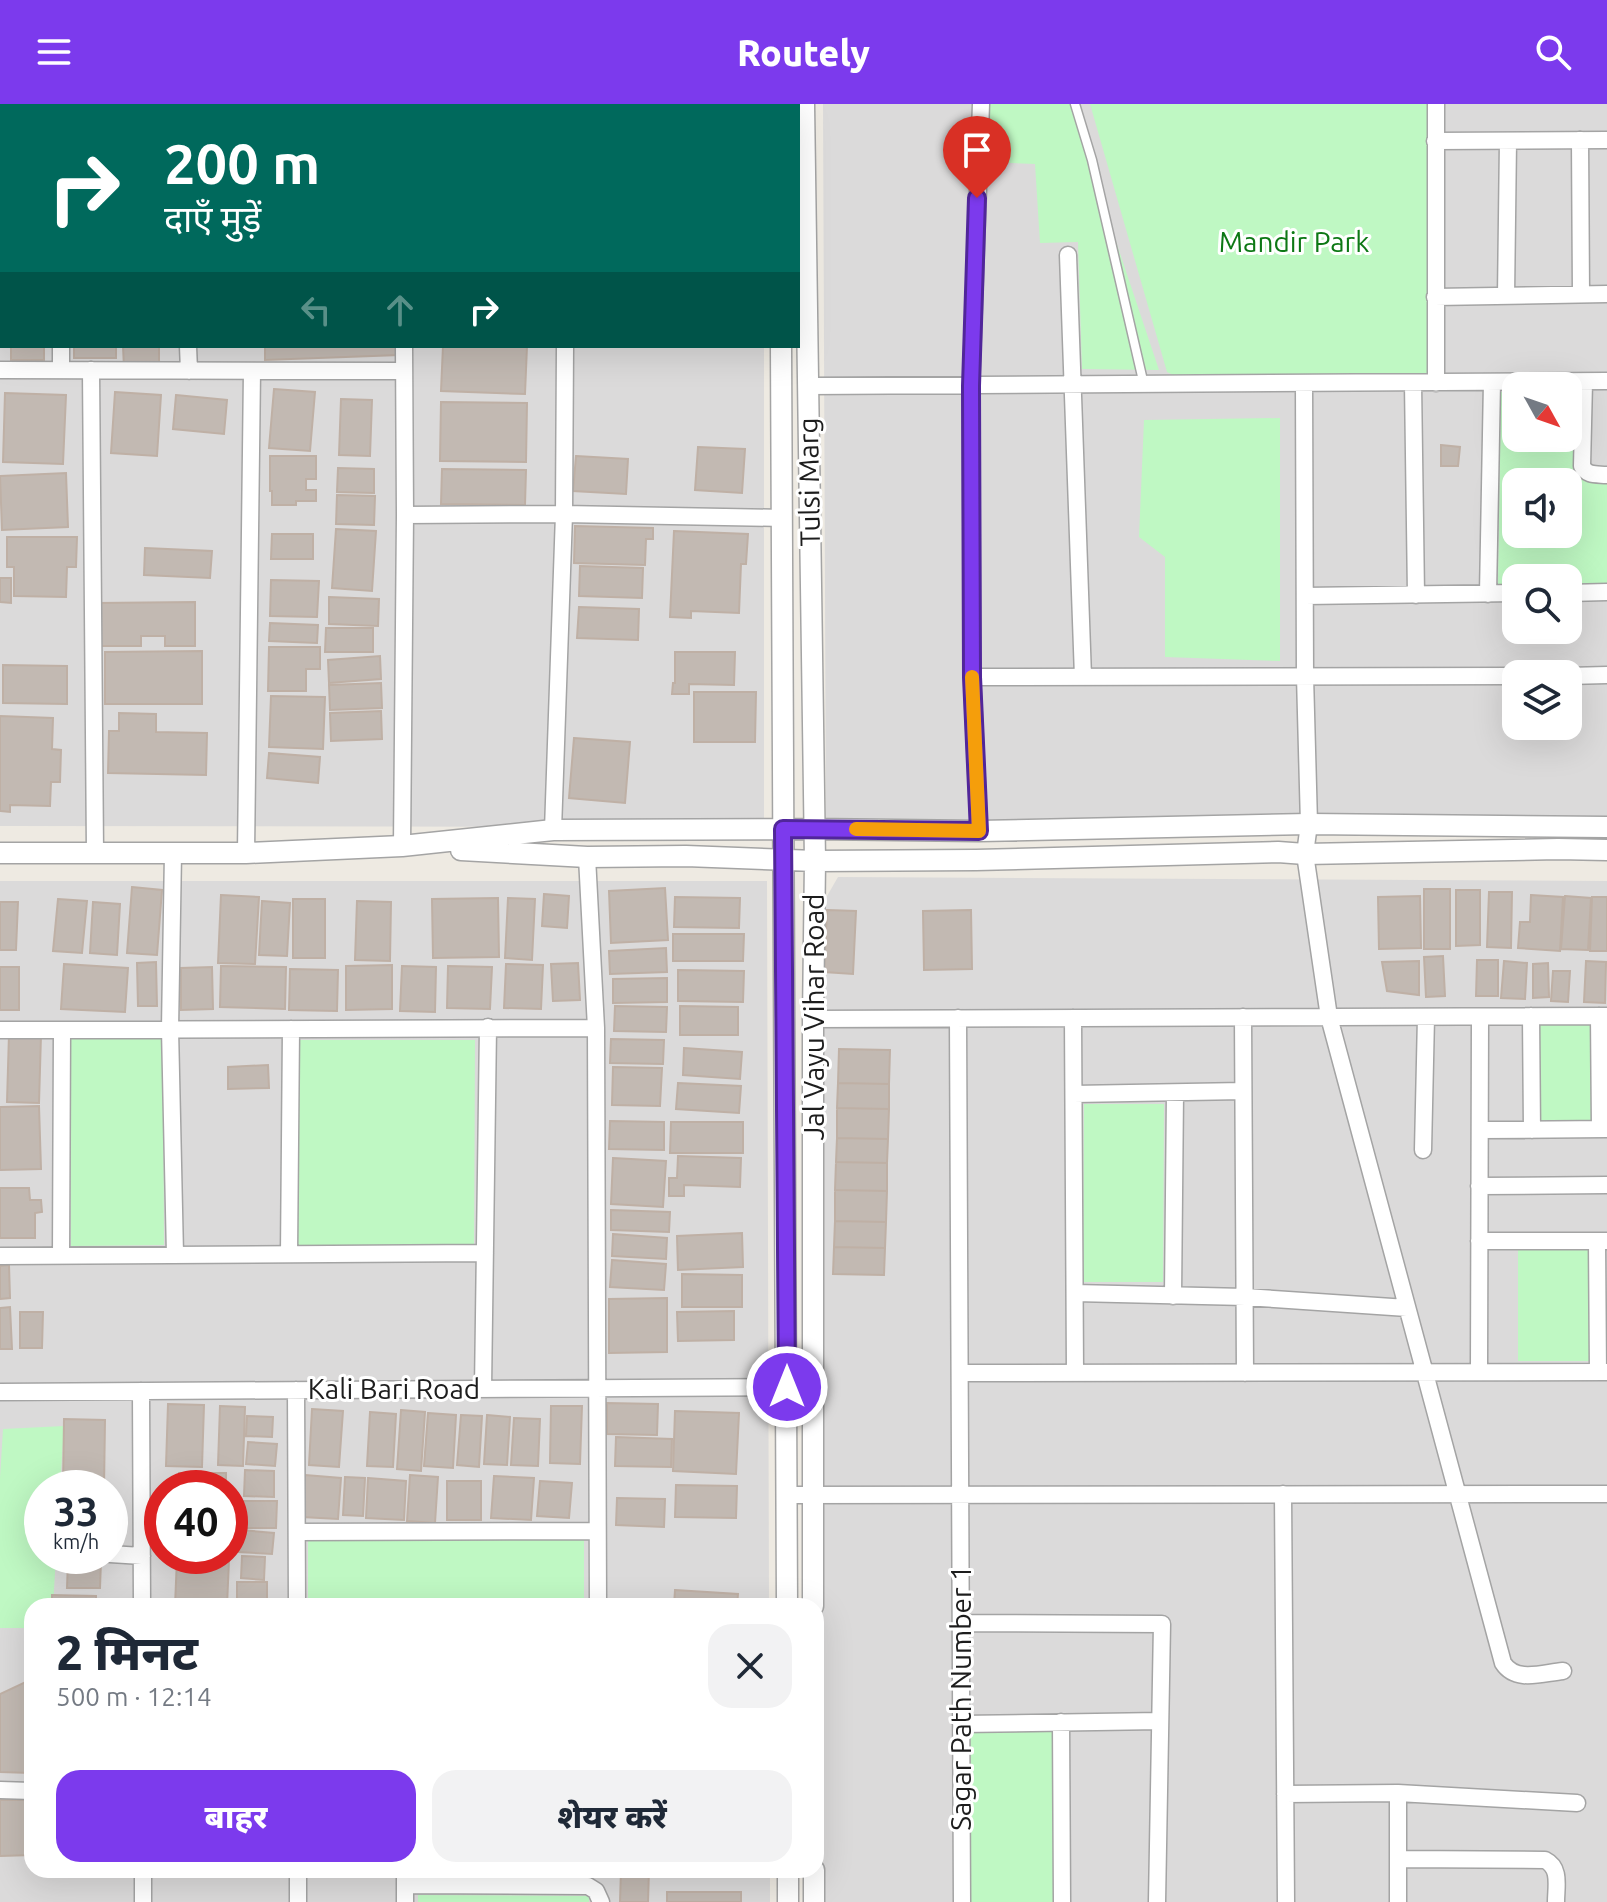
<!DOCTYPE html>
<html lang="hi">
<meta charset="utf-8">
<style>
body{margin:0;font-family:Ubuntu,"Noto Sans Devanagari",sans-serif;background:#f2f2f3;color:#1f2937;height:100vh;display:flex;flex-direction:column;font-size:30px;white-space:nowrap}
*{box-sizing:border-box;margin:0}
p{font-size:26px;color:#747a83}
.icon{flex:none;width:44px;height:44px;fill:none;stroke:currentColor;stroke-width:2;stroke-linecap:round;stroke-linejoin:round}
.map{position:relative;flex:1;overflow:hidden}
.side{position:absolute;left:24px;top:1494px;width:800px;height:280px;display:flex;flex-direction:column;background:#fff;border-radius:24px;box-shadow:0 8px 32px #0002}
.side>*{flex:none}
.hud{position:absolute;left:0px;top:0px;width:800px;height:244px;box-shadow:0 8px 32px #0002;background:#00695c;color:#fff;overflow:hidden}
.needle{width:52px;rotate:130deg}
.tools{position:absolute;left:1502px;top:268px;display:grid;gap:16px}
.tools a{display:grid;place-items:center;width:80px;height:80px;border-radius:16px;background:#fff;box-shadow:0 8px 32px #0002;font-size:40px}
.speed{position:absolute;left:24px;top:1366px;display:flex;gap:16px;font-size:40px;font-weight:700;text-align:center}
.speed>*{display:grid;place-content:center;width:104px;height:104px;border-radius:50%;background:#fff;box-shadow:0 8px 32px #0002;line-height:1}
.speed small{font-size:20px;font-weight:400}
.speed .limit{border:12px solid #d22;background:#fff;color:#111}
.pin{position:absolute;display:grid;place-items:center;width:68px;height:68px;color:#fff;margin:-82px -34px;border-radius:50% 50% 50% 0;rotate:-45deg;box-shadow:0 0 8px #0007}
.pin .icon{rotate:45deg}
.me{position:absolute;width:88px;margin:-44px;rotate:0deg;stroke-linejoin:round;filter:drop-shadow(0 0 6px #0008)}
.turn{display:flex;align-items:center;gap:28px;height:168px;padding:0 32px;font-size:36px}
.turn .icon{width:104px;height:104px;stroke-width:2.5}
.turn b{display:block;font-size:56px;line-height:68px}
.lanes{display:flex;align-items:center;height:76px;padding:0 32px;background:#0003;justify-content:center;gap:40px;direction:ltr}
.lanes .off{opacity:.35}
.round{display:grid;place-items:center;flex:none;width:84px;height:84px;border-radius:24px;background:#f2f2f3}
.overview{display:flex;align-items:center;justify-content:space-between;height:136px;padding:0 32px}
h1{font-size:48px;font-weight:800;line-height:60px}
.button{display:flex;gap:16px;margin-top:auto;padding:16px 32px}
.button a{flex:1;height:92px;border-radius:24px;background:#7c3aed;color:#fff;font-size:32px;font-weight:800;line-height:92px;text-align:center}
.button a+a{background:#f2f2f3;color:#1f2937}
header{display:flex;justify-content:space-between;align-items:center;height:104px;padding:0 32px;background:#7c3aed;color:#fff;font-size:36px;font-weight:800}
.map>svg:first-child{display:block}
</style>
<header><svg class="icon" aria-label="menu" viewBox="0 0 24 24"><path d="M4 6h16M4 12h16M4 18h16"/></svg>Routely<svg class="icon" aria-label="search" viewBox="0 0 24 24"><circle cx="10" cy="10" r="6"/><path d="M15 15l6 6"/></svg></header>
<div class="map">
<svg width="1607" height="1798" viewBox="0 0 1607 1798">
<rect width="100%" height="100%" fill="#eeeae2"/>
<path fill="#dbdada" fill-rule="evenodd" d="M0,0H764V2H2V242H764V723L0,722Z
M823,0H1607V724L826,727ZM1516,282H1568V334H1516ZM1516,378H1568V430H1516ZM1516,474H1568V526H1516ZM1516,570H1568V622H1516Z
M838,773L1607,777V1798H820L819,806Z
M0,777H767L769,1502H32V1766H770V1798H0ZM42,1384H110V1452H42ZM162,1384H230V1452H162Z"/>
<path fill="#bff8c3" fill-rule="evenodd" d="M986,0H1070L1159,266L1082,265L1078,138L1040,139L1035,60L988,58Z
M1090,0H1432L1436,279H1190L1167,268Z
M1568,287H1575L1574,375L1607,377V479L1568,480V474H1516V481H1498L1501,288H1516V334H1568ZM1516,378H1568V430H1516Z
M1280,314V557L1165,553V453L1139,433L1144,316Z
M1592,919V1016L1540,1017L1539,920Z
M70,934H163L164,1141L71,1142Z
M294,936H475L474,1141H292Z
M1084,1000H1164L1163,1178H1083Z
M1518,1145H1591L1590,1257H1518Z
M64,1322L60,1384H42V1452H56L53,1502H32V1524H0V1374L3,1325Z
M584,1435V1502H308V1437Z
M969,1628H1054V1798H969Z
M418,1791L589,1792V1798H418Z"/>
<path fill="#c2b9b2" stroke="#bfb0a5" stroke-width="2" d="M11,242H44V256H11Z
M74,242H116V254H74Z
M123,242H159V263L124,264Z
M265,242H398L399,251L265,256Z
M443,242H527L525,290L441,287Z
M274,285L315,288L310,347L269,344Z
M115,288L161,291L157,352L111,349Z
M5,289L66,291L63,360L3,358Z
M176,291L227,296L224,330L173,325Z
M341,295L372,296L370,352L339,351Z
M441,298L527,299L526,358L440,357Z
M1441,341L1460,343L1458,362H1441Z
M698,343L745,345L742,389L695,386Z
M270,352H316V375H306V386H316V397H296V401H272V387H270Z
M576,352L628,355L626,390L573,387Z
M338,364L374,365V389L337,388Z
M442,365L526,366L525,401L441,400Z
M66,369L68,423L2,426L0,372Z
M337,391L375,392L374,421L336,420Z
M575,422L653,424V435H646L645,461L574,459Z
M336,425L376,427L372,487L332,484Z
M674,427L748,430L746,460H741L739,509L691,507V514L670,513Z
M272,430H313V455H271Z
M7,433H77L76,463H67L66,493L14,492V463H7Z
M145,444L212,447L210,474L144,471Z
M580,462L643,464L642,494L579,492Z
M0,474H11V499L0,498Z
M271,476L319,477L317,513L270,512Z
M329,493L379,495L378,522L329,520Z
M195,498V542H165V532H141V542H98V499Z
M579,503L639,505L638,536L577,534Z
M270,519L318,521L317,539L269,537Z
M326,524H373V548H325Z
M269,543H320V565H306V587H268Z
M202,547V600H105V548Z
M675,548H735L734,581L689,580V590H672L673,579H675Z
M380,552L381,575L329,579L328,556Z
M3,561L67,562V600L3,599Z
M381,579L382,604L330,606L329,581Z
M694,588H756L755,638H694Z
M271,592L325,593L323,645L269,643Z
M381,607L382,635L331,637L330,609Z
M119,609L156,610V628L207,629L206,671L108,669L109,627H119Z
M0,612L53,614L52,645L61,646L60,678H51L50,702L10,701V708L0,707Z
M574,634L630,638L625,699L569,694Z
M269,649L320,653L318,679L267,674Z
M132,783L162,786L157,851L127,849Z
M665,784L668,836L611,839L609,787Z
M1424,785H1450V845H1424Z
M1456,786H1480V841L1456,842Z
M1489,788H1512L1511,844L1487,843Z
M544,790L569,792L567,824L542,822Z
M221,791L259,793L255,860L218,859Z
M1531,791L1563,793L1560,847L1518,844L1520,818H1530Z
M1420,792L1421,844L1379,845L1378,793Z
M1565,792L1591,794L1588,846L1561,845Z
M675,793L740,794L739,824L674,823Z
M1592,793H1607V847H1590Z
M498,794L499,853L433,854L432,795Z
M508,794L535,795L532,856L505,854Z
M58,795L87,797L82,849L53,847Z
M293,795H325V854H293Z
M262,797L290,799L287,852L259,851Z
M357,797L391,798L390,857L355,856Z
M0,798H18L16,846H0Z
M93,798L120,800L117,851L90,849Z
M827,806L856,807L853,870L824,868Z
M971,806L972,865L924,866L923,807Z
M673,830H744L743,857H673Z
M666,844L667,868L610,870L609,847Z
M1443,852L1445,892L1426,893L1424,853Z
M1477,856H1498V892H1476Z
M1419,857V891L1387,887L1382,858Z
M1504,857L1527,859L1525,895L1501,894Z
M1586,857L1606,858L1605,899L1584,898Z
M156,858L157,902H138L137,859Z
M578,859L580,896L553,897L551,860Z
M1548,859L1549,893L1533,894V860Z
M64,860L128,864L125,908L61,905Z
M506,860L543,861L541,905L504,904Z
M392,861V905L346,906V862Z
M221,862L286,863L285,905L220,903Z
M402,862L436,863L435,908L400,907Z
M448,862L492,863L490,905L447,904Z
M0,863H19V906H0Z
M212,863L213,905L181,906V864Z
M290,865L338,866L337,907L289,906Z
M678,866L744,867L743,898L678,897Z
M1553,867H1570L1568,898L1551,897Z
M667,874V898L613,899V875Z
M615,902L667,903L666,928L614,927Z
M680,902L738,903V931H680Z
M9,930L41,931L39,999L7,998Z
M611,935L664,936L663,960L610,959Z
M684,944L742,948L740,975L683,971Z
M839,945L890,946L889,980L838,979Z
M268,961L269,984L228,985V963Z
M613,963L662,964L660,1002L612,1001Z
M678,979L741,982L739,1009L676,1005Z
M838,979L889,980V1005L837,1004Z
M39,1002L41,1065L0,1066V1003Z
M837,1004L889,1005L888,1035L837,1034Z
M610,1017L664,1018V1046L609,1045Z
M671,1018H743V1049H670Z
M837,1034L888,1035L887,1059L836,1058Z
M678,1052L741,1054L740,1083L684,1081V1092H669V1074H677Z
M613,1054L666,1057L663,1103L611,1100Z
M836,1058L887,1059V1087L835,1086Z
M0,1084H29L30,1096H41L42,1108L35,1109V1134H0Z
M835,1086L887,1087L886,1118L835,1117Z
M611,1106L670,1108L669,1128L611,1126Z
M835,1117L886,1118L885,1144L834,1143Z
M742,1129L743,1163L678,1166L677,1132Z
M613,1130L667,1134L666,1155L612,1152Z
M834,1143L885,1144L884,1171L833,1170Z
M612,1156L666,1160L664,1186L610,1183Z
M9,1161L10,1194L0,1195V1162Z
M682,1170L742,1171V1203H682Z
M667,1194V1248L609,1249V1195Z
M10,1203L12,1245H0V1204Z
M734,1207V1236L678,1237L677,1208Z
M20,1208H43L42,1244H20Z
M607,1299L658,1300L657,1331L607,1330Z
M168,1300L204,1301L202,1363L166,1362Z
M220,1302L245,1303L243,1362L218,1361Z
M551,1302H582L580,1360L550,1359Z
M312,1305L343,1307L339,1363L309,1361Z
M401,1306L425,1308L421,1367L397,1365Z
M675,1307L739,1309L736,1370L673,1367Z
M370,1308L396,1310L393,1363L367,1362Z
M428,1309L456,1311L453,1364L424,1362Z
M461,1311L482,1312L479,1363L457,1361Z
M487,1311L510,1313L507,1361L484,1360Z
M247,1312L273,1313L272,1333L246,1332Z
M514,1314L540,1315L538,1362L511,1361Z
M64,1315L105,1316L104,1384H63Z
M616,1333L672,1335L671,1363L615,1362Z
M248,1338L277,1340L275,1362L246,1360Z
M245,1366L274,1367V1393L244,1392Z
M179,1369H226V1384H179Z
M305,1371L341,1374L338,1415L302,1413Z
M410,1371L438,1373L435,1419L407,1417Z
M494,1372L534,1374L531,1416L491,1414Z
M345,1373L365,1374L363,1412L343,1411Z
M368,1374L406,1377L404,1416L366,1414Z
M447,1377H481V1416H447Z
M540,1377L572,1379L569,1414L537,1412Z
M676,1381L737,1382L736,1414L675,1413Z
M617,1394L665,1395L664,1423L616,1421Z
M239,1397H277L276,1424H239Z
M241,1426L274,1429L272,1450L239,1448Z
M242,1452L265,1453L264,1476L241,1474Z
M177,1454L229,1456L227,1502H175Z
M68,1456L101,1457L100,1484H67Z
M237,1478H267V1502H237Z
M675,1486L738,1490L737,1502H674Z
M52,1491L96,1492V1502H52Z
M32,1575V1630L28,1632L32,1639L31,1669L0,1668V1590Z
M0,1696H32V1751L0,1752Z
M621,1766H649L648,1798H620Z
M667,1788H741V1798H667Z"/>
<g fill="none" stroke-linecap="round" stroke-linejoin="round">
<defs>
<path id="service" d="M1075,0L1092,56L1144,281"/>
<path id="minor" d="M181,0V2
M401,0V2
M1436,0V279
M63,2V0
M1580,36L1581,190
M1435,37L1607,36
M1068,151L1083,573
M1506,192L1508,37
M1435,193L1607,190
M188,242L189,267
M0,266L404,267
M61,266V242
M91,266L95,749
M1584,278L1582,362C1587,372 1596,370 1607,371
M1304,279L1305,572L1309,720L1305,750L1329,913L1503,1559C1516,1579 1542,1569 1563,1567
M1413,279L1416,491
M807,282L1607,277
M405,411L564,410L783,414
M1568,489L1607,488
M1488,490L1492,278
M1305,492L1516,489
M1568,572L1607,571
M972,573L1516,572
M553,726L564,410L565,242
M979,727L972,573L971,282L981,0
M402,742L405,411L404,242
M173,749L170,925L175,1151
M246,749L252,267
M587,753L596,924L598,1502
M1531,912L1532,1026
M1599,912L1600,1025
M1243,913L1245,1269
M958,914L962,1798
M1073,914L1075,1269
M813,915L1607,912
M0,926L596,924
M1074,990L1243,987
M1480,1026L1607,1025
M1423,1046L1426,913
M1479,1082L1607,1081
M1479,1137H1606
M1597,1137L1598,1268
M289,1150L291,925
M0,1152L485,1149
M61,1152L62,926
M1075,1189L1245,1193L1407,1204
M1173,1192L1175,989
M1479,1268L1480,913
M960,1269L1607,1268
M483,1285L488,923
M296,1286L297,1502
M141,1287L142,1502
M0,1288L787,1283
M1283,1390L1286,1798
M787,1391L1607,1390
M297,1428L596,1427
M110,1450L142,1452
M961,1519L1162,1520L1157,1798
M1061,1618L1062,1798
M961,1620L1160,1617
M0,1686L32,1687
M1398,1689L1577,1699
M1285,1690L1398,1689V1798
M1398,1755L1545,1756C1561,1764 1556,1782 1556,1798
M143,1766V1798
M298,1766V1798
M405,1781L588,1782L596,1787L601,1798
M405,1798V1766"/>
<path id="tertiary" d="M779,0V2
M804,0L815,757L813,915V1502
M781,242L787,1502
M461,746L587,753L686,752L815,757L976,756L1278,748L1305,750L1558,745L1607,746
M0,749H246L402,742L553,726L814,725L979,727L1309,720L1607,723
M788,1766V1798
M814,1766V1798"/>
</defs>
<use href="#service" stroke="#a4a4a4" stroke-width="11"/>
<use href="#minor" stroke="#a4a4a4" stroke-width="19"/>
<use href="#tertiary" stroke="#a4a4a4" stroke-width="23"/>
<use href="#service" stroke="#fff" stroke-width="8"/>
<use href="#minor" stroke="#fff" stroke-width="16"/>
<use href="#tertiary" stroke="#fff" stroke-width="20"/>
</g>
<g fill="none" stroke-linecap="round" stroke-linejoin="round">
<defs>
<path id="route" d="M787,1283L783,725L979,727L972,573L971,282L977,94"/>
</defs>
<use href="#route" stroke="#51269a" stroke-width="20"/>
<use href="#route" stroke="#7c3aed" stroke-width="14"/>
<path stroke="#f59e0b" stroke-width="14" d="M856,725L979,727L972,573"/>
</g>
<g text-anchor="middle" stroke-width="6" stroke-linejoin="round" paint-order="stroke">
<g font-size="28" fill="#0d7815" stroke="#fff">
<text x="1294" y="148">Mandir Park</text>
</g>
<g font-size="28" fill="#1d1d1d" stroke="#fff">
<text transform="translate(809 378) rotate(-91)" y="10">Tulsi Marg</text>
<text transform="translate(814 913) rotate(-90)" y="10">Jal Vayu Vihar Road</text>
<text x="394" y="1295">Kali Bari Road</text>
<text transform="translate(961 1594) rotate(-90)" y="10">Sagar Path Number 1</text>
</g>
</g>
</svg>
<div class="tools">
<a><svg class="needle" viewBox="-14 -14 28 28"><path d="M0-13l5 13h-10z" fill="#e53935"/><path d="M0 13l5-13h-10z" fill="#747a83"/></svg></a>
<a><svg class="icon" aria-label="sound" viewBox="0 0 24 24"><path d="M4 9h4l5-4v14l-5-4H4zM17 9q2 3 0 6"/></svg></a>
<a><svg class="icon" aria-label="search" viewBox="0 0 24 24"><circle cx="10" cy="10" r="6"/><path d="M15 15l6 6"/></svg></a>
<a><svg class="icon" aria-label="layers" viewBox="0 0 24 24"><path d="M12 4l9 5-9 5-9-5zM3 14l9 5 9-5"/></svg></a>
</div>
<div class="speed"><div>33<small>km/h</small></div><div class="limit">40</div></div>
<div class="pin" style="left:977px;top:94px;background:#d93025"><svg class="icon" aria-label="arrive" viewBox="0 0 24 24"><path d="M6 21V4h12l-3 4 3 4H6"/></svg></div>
<svg class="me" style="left:787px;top:1283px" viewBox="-20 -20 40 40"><circle r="17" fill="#7c3aed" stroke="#fff" stroke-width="3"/><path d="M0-11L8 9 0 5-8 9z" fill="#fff"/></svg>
<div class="hud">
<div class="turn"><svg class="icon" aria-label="right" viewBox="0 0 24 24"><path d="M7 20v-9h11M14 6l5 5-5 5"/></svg><div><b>200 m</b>दाएँ मुड़ें</div></div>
<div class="lanes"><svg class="icon off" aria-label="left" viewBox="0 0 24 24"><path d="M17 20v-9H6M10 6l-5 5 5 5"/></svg><svg class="icon off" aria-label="ahead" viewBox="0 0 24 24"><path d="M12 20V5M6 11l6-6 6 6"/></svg><svg class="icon" aria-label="right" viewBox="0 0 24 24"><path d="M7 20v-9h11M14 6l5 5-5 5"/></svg></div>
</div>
<section class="side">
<div class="overview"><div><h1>2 मिनट</h1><p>500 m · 12:14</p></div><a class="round"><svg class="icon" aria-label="close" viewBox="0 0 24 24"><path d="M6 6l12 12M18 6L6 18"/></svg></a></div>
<div class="button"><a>बाहर</a><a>शेयर करें</a></div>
</section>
</div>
